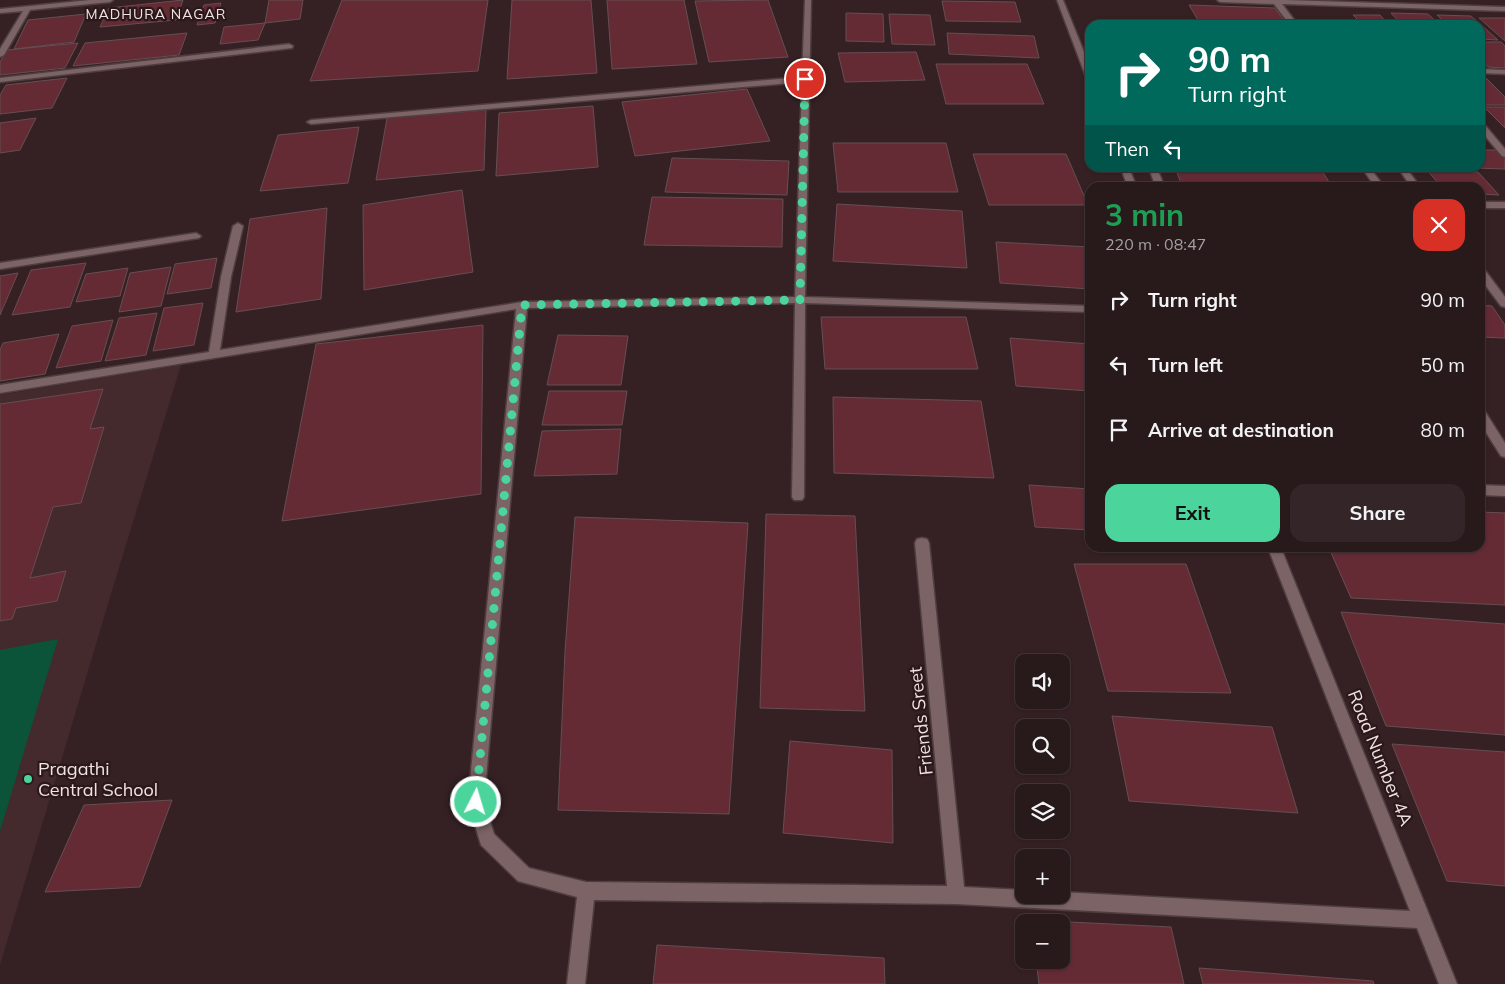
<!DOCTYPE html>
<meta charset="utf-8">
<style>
body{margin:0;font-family:Mulish,sans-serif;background:#342628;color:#f1f3f6;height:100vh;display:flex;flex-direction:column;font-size:19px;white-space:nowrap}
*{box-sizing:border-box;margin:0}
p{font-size:16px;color:#a5a0a3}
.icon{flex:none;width:28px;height:28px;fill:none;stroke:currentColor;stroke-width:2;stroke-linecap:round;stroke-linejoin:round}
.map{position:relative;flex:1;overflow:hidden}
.side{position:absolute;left:1085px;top:182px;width:400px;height:370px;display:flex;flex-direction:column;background:#28191b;border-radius:15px;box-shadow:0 1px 4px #0004,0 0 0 1px #44383a}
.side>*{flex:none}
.guide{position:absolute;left:1085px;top:20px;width:400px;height:152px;border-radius:15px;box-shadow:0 1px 4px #0004,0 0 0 1px #44383a;background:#00695c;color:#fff;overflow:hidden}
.controls{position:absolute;left:1015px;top:654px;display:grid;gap:10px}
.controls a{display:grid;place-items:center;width:55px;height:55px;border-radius:10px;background:#28191b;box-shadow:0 1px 4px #0004,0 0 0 1px #44383a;font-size:25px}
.pin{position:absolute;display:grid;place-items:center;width:42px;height:42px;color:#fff;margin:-21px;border:2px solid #fff;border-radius:50%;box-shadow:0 1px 5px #0007}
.me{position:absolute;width:55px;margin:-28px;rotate:5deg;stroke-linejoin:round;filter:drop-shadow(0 0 4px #0008)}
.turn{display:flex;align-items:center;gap:18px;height:105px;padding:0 20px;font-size:22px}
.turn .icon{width:65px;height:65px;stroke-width:2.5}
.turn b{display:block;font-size:35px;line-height:42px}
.then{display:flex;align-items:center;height:48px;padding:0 20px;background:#0003;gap:10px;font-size:19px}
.round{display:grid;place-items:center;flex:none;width:52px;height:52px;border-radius:15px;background:#342628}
.overview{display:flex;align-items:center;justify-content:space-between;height:85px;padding:0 20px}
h1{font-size:30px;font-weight:700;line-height:38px;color:#1e9e55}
.button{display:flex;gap:10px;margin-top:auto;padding:10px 20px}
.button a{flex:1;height:58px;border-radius:15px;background:#4bd49b;color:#111;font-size:20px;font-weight:700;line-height:58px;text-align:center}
.button a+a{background:#342628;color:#f1f3f6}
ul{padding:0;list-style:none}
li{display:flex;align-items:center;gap:15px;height:65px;padding:0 20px}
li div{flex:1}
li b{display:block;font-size:19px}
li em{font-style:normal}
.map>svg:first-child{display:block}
</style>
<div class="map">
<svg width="1505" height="984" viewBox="0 0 1505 984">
<rect width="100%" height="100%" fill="#352124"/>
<path fill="#44292d" d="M181,365L111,594L0,965V395Z"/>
<path fill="#0b5439" d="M58,639L0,831V650Z"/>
<path fill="#642b35" stroke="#664e51" d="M183,0L176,20L100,27L109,8Z
M269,0H303L300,19L265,23Z
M342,0H488L478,71L310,81Z
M512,0H591L597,73L507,79Z
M607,0H684L697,64L612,69Z
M768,0L788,57L709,62L695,1Z
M942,1L1015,2L1021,22L946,21Z
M221,3L215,23L197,25L204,5Z
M1189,5L1275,8L1287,25H1201Z
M846,13L883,14L884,42L846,41Z
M1391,13L1428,14L1440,25H1402Z
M86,14L74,42L14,49L28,20Z
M889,14L930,15L935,45L892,44Z
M1353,15H1380L1389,25H1363Z
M1437,15L1471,16L1498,40L1480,39V25H1447Z
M1479,18H1505V41Z
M265,23L258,40L220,44L224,27Z
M187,33L179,55L73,66L85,43Z
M947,33L1034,36L1039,58L949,54Z
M1480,42H1501L1505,46V68L1488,67L1480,60Z
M78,43L65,68L0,75V62L7,50Z
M916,52L925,80L845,82L838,53Z
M936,64H1027L1044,104H946Z
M67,78L52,108L0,114V95L6,85Z
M1480,78H1486L1505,97V105H1480Z
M747,89L770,141L635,156L622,102Z
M593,106L598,167L496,176L499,113Z
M1484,107H1505V128Z
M486,110L484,170L376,180L387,118Z
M36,118L20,150L0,153V123Z
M359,127L348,183L260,191L278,135Z
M833,143H946L958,192H838Z
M1480,150H1498L1505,157V169L1474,168H1480Z
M973,154H1066L1088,205H989Z
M672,158L789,161L787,195L665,192Z
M1175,168H1320L1333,188H1183Z
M1428,171L1478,172L1499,195L1480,194V188H1442Z
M462,190L473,272L364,290L363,205Z
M652,197L783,199L782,247L644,245Z
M837,204L962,211L967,268L833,261Z
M327,208L321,299L236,312L250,219Z
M996,242L1090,247V289L1000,283Z
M217,258L211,288L167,294L175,264Z
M86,263L70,307L12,315L31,270Z
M171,267L161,306L119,312L130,273Z
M128,268L120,296L76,302L86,274Z
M18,273L0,315V276Z
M203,303L194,345L153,351L164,308Z
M1480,305L1492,306L1505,325V338L1480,337Z
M157,313L146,355L105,361L119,318Z
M821,317H966L978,369H825Z
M113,320L101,361L56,368L72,326Z
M483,325L481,494L282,521L316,344Z
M59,334L45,374L0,381V350L3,343Z
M558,335L628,336L621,385H547Z
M1010,338L1090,344V391L1016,386Z
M103,389L90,429L104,427L81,503L53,507L30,578L66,571L57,601L16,608L12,619L0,621V404Z
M549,391H627L622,425H542Z
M833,397L981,401L994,478L834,473Z
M621,429L617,474L534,476L542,431Z
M1029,485L1090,489V530L1035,527Z
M1480,512L1505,513V605L1351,598L1329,548H1480Z
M766,514L855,516L865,711L760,708Z
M575,517L748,523L729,814L558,810L565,651Z
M1074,564H1186L1231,693L1108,691Z
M1341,612L1505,624V735L1386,726Z
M1112,716L1272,727L1298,813L1129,801Z
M790,741L892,750L893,843L783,833Z
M1392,744L1505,752V886L1447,881Z
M172,800L140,887L45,892L84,805Z
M1030,920L1171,927L1184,984H1039L1036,960H1061V922H1031Z
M657,945L884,958L885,984H653Z
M1199,968L1373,981L1374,984H1203Z"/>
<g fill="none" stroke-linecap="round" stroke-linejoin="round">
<defs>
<path id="street" d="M90,0H113L110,2L30,10L4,55L0,57V49L23,11L0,13V9Z
M805,0H811L805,297L1090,306V312L805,303L804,497L802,500H794L792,497L795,303L527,308L484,802L494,834L529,868L586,882L947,886L915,543L917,539L922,538L927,539L929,543L964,887L1024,890V895H1061V892L1410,911L1268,548H1281L1457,984H1439L1417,928L956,904L594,900L585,984H567L577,897L518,881L481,845L468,802L516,309L0,393V385L209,352L221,277L233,226L238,223L243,226L231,277L220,350L522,302L795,297L802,82L311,124L307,122L311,120L802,77Z
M1057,0H1063L1090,67V79L1086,77Z
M1217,0H1285L1505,7V11L1282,4L1298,25H1290L1274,4L1220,2Z
M289,44L293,46L292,48L0,82V78Z
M1480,69L1505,70V74L1480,73Z
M1480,123H1483L1505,149V157L1502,156L1480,130Z
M1121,168H1129L1137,188H1128Z
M1149,168H1157L1165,188H1156Z
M1362,168H1370L1385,188H1376Z
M1398,168H1406L1421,188H1412Z
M1480,202H1505V208H1480Z
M196,233L201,236L199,238L0,269V263Z
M1480,268L1484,269L1505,297V307L1501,306L1480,278Z
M1480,409L1484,410L1505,443V457L1501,456L1480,423Z
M1480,485L1505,486V496L1480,495Z"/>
</defs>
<use href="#street" stroke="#4f3e40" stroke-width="3"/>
<use href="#street" fill="#7b6366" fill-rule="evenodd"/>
</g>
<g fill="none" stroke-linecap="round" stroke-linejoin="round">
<path stroke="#4bd49b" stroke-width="9" stroke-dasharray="0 16.2" d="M476,802L522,305L800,300L805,79"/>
</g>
<circle fill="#4bd49b" stroke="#2b181a" stroke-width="2" cx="28" cy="779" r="5"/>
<g text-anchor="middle" stroke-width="4.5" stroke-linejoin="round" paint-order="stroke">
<g font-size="14" letter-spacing="1" fill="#f0e2e3" stroke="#2b181a">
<text x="156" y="19">MADHURA NAGAR</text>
</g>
<g font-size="18" fill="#f0e2e3" stroke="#2b181a">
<text transform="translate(921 721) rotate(-96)" y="6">Friends Sreet</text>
<text transform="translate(1380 758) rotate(68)" y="6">Road Number 4A</text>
</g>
<g font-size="18" fill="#f0e2e3" stroke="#2b181a" text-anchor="start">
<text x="38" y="775">Pragathi<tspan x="38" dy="21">Central School</tspan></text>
</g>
</g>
</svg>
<div class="controls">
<a><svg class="icon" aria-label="sound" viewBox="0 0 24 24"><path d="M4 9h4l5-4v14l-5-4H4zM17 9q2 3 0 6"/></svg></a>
<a><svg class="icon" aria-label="search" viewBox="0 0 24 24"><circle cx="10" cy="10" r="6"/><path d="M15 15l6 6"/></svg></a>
<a><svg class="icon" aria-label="layers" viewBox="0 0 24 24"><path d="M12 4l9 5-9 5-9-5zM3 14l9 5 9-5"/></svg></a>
<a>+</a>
<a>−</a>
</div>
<div class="pin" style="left:805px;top:79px;background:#d93025"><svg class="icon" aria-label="arrive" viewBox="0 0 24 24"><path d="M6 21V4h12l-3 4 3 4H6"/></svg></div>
<svg class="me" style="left:476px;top:802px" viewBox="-20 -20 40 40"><circle r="17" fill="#4bd49b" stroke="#fff" stroke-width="3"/><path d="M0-11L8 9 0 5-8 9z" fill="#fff"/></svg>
<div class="guide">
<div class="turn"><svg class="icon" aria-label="right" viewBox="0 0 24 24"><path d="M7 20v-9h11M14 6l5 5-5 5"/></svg><div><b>90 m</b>Turn right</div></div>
<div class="then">Then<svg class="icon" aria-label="left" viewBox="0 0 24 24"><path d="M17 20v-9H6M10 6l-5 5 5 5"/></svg></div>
</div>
<section class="side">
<div class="overview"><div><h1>3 min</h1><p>220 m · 08:47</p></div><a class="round" style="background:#d93025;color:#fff"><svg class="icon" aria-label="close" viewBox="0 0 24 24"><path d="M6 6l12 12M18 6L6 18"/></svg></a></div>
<ul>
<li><svg class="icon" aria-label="right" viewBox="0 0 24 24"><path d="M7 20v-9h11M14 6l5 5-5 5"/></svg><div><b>Turn right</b></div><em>90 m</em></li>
<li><svg class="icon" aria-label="left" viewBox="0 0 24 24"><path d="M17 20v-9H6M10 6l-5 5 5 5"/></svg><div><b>Turn left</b></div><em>50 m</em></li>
<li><svg class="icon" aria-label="arrive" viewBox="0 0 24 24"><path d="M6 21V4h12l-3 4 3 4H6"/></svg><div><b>Arrive at destination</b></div><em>80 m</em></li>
</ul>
<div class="button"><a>Exit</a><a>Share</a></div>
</section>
</div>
